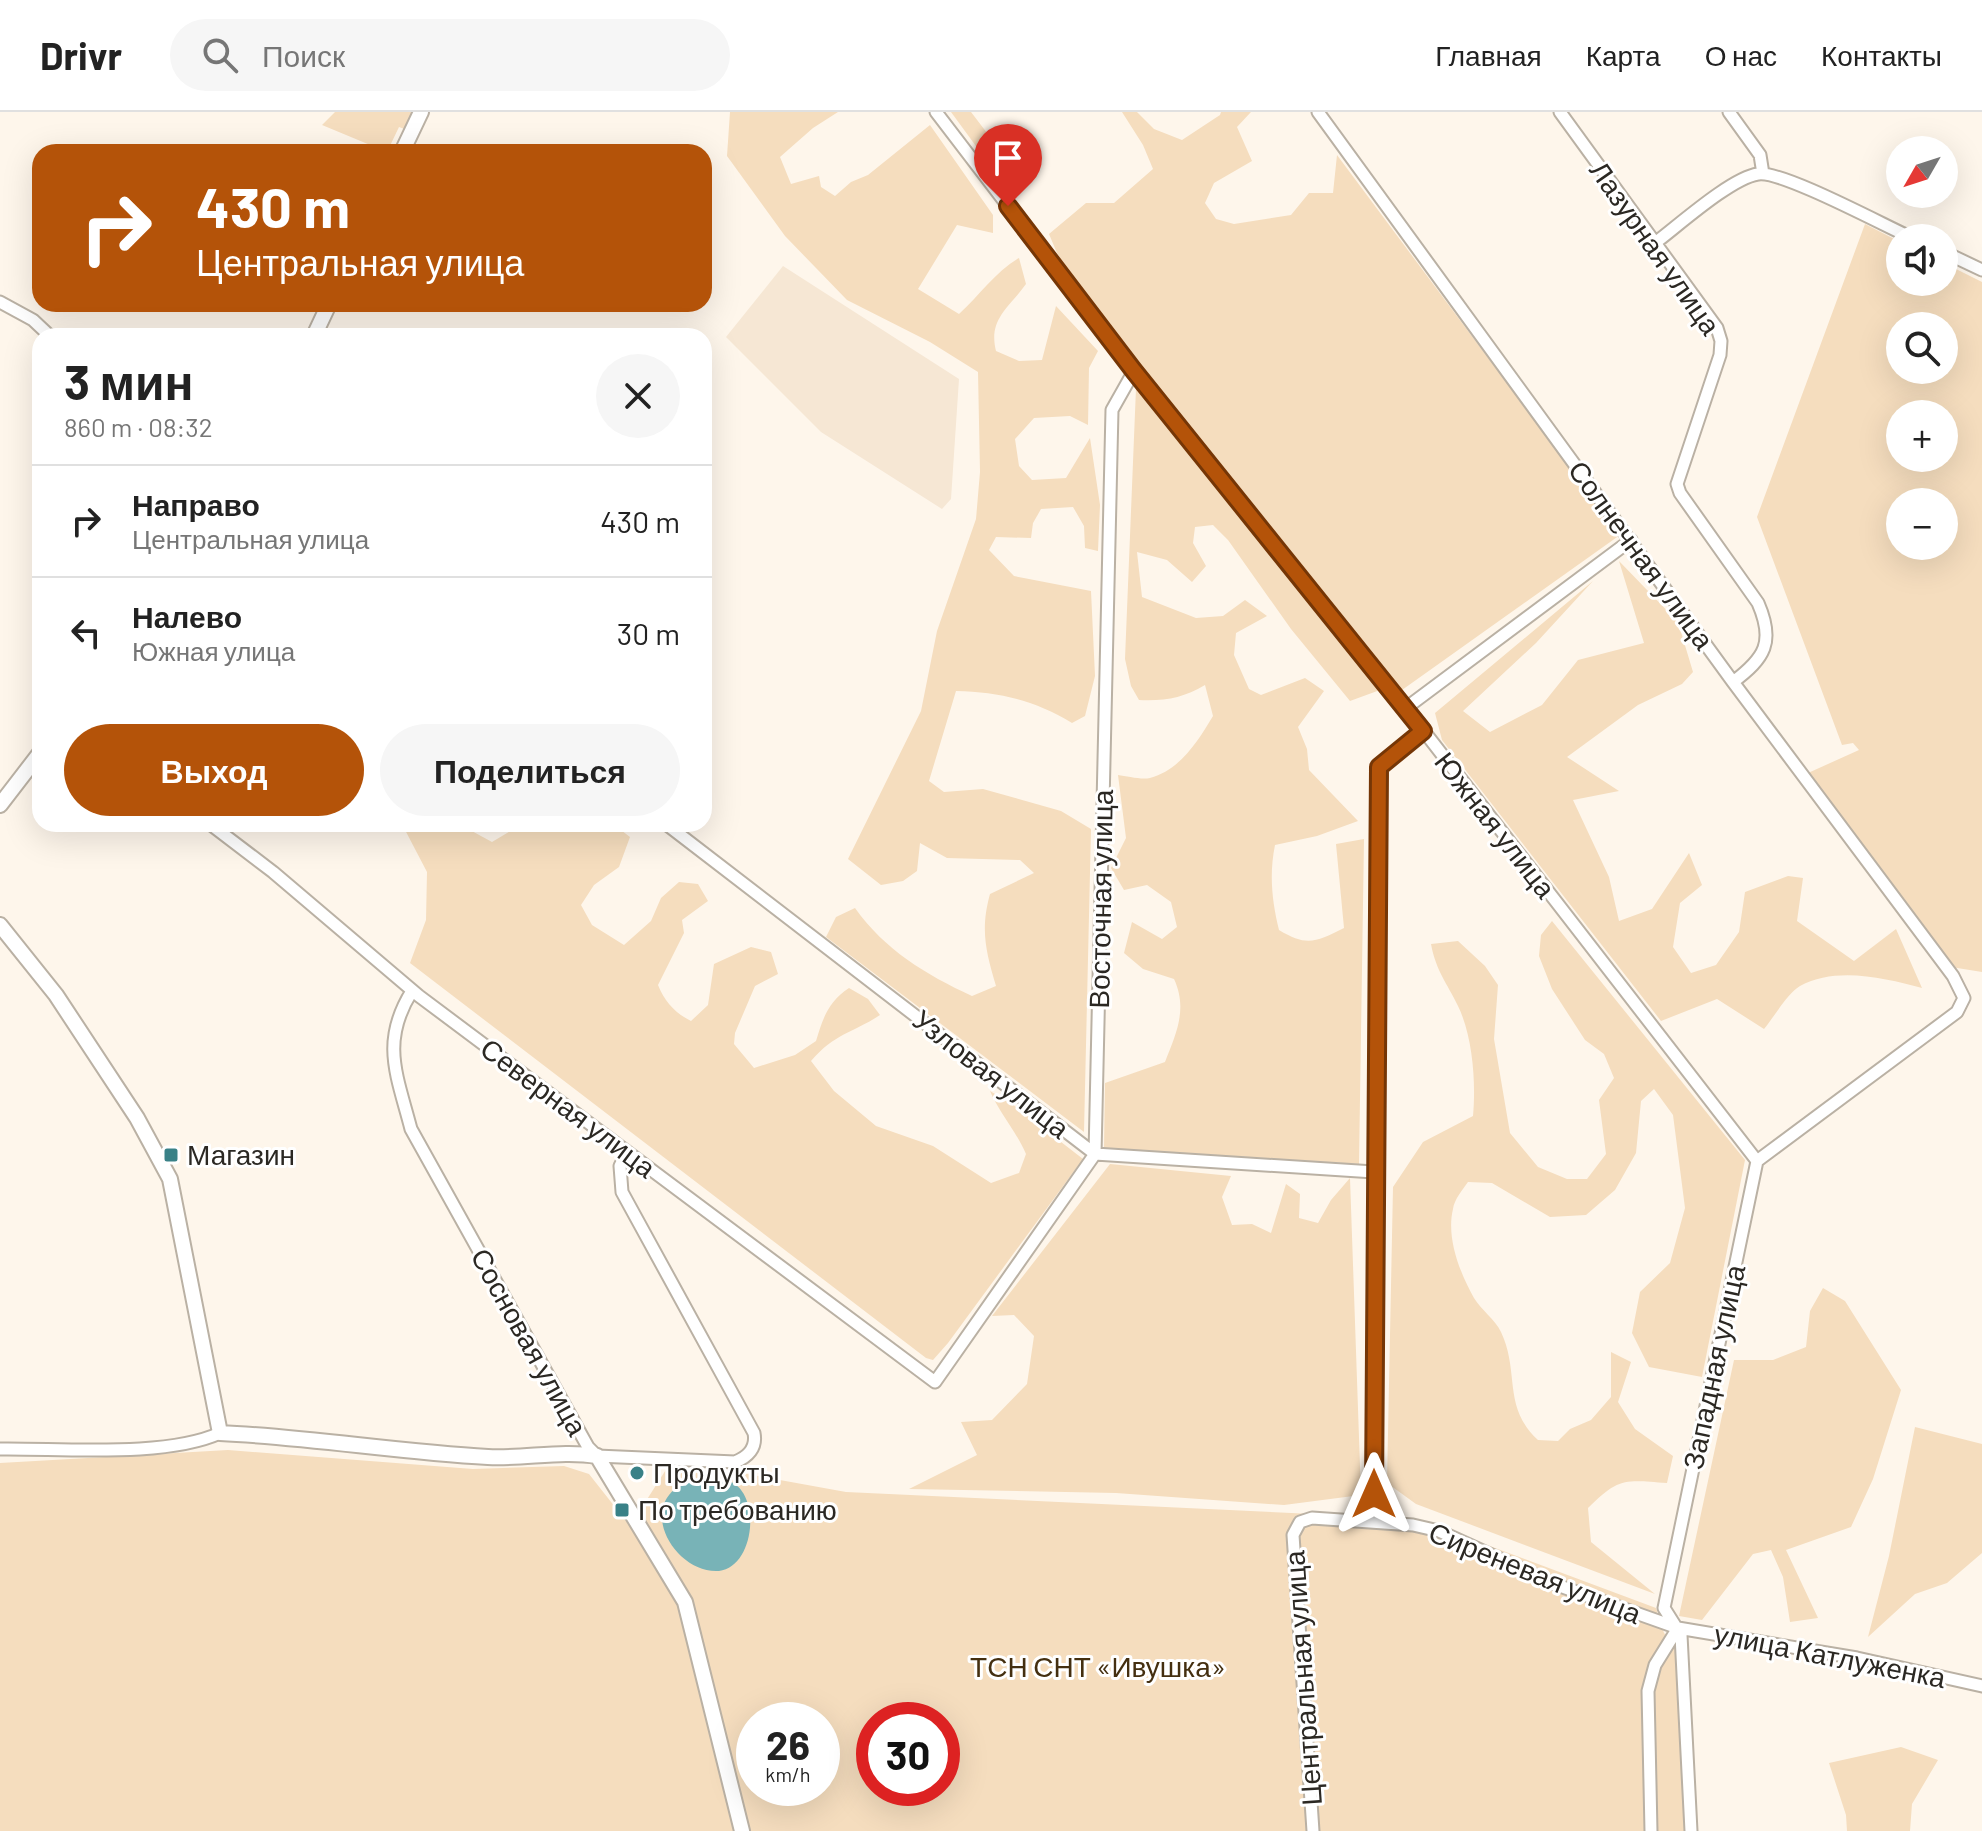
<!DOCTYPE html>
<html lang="ru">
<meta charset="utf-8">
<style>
body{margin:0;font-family:Barlow,sans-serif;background:#f6f6f6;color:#222;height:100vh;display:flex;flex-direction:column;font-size:30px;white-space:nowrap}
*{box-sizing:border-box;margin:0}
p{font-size:26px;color:#767676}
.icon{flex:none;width:44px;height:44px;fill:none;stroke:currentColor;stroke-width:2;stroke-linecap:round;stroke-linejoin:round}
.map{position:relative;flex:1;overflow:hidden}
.sheet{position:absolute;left:32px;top:216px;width:680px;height:504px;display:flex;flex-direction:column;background:#fff;border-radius:24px;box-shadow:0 8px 32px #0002}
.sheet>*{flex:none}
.hud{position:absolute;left:32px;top:32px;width:680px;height:168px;border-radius:24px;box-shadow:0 8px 32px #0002;background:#b45309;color:#fff;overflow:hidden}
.needle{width:52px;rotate:231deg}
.controls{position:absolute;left:1886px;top:24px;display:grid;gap:16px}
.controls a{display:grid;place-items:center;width:72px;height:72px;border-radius:50%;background:#fff;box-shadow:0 8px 32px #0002;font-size:40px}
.speed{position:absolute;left:736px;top:1590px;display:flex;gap:16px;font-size:40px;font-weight:700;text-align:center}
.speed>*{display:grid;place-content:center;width:104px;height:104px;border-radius:50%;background:#fff;box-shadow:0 8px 32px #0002;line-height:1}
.speed small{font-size:20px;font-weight:400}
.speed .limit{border:12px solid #d22;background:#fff;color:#111}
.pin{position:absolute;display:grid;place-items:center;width:68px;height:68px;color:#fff;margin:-82px -34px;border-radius:50% 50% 50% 0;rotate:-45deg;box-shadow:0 0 8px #0007}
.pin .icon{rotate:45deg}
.me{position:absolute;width:88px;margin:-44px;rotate:0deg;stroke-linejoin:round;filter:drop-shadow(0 0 6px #0008)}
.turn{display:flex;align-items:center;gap:28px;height:168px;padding:0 32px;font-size:36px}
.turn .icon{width:104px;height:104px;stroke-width:2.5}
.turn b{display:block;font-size:56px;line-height:68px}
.round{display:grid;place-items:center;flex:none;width:84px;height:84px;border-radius:42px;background:#f6f6f6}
.headline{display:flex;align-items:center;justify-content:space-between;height:136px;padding:0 32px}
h1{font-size:48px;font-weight:700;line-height:60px}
.action{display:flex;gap:16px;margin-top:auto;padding:16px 32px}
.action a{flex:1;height:92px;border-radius:48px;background:#b45309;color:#fff;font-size:32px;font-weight:700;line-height:92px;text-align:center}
.action a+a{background:#f6f6f6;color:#222}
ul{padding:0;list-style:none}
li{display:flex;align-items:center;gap:24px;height:112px;padding:0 32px;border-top:2px solid #e0e0e0}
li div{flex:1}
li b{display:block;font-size:30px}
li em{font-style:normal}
header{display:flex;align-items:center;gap:48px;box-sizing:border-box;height:112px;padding:0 40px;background:#fff;border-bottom:2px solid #e0e0e0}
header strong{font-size:38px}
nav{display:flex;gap:44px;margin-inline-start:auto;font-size:28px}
.search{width:560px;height:72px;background:#f6f6f6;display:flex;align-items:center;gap:20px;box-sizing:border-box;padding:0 28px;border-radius:44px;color:#767676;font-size:30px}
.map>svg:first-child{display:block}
</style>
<header>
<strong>Drivr</strong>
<div class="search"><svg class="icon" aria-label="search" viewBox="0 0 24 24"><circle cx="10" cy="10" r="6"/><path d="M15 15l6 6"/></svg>Поиск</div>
<nav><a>Главная</a><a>Карта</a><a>О нас</a><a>Контакты</a></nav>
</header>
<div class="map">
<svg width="1982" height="1719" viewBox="0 0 1982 1719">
<rect width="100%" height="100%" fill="#fef6eb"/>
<path fill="#f6e7d4" d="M783,154L959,267L951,387L942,397L821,320L726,225Z"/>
<path fill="#f5ddbe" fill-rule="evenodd" d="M335,0H416L407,18L399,15L387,40L322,13Z
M730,0H838L813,16L780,45L791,72L819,64L821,75L835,84L851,70L868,63L930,13L993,103V121L957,113L918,177L959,202C979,184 996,159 1019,146L1026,172C1009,196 988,207 996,239L1019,249L1042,248L1056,194L1098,239L1089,256L1088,313L1070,304L1034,306L1015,327L1019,354L1032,368L1066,366L1090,326L1100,393L1098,439L1085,436L1084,414L1073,395L1041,397L1033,411L1031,426L996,425L989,438L1014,464L1091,479L1095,564L1085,604L1072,611C1034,588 999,580 956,579L929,669L944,680L983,677L1061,699L1091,717L1084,1020L826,825L836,805L855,796C885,838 925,862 972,884L996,874C986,840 980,818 990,782L1034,761L1020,748L947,746L920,731L917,759L903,769L881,773L848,747L921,599L937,519L976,407L980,360L978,260L930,230L847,188L785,124L727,44Z
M951,0H971L1020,64L1011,82Z
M1122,0H1137L1154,17L1182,28L1220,3L1221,0H1251L1237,15L1252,49L1214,71L1205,91L1216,107L1234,112L1291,103L1309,81H1333L1337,43L1620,423L1402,578L1083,182L1057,141L1049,122L1086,91H1114L1153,57L1143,33Z
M1865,112L1900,130V170H1944V151L1982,170V860L1951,855L1808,661L1859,638L1853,631L1842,633L1757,405ZM1900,214H1944V258H1900ZM1900,302H1944V346H1900ZM1900,390H1944V434H1900Z
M1136,276L1380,578L1350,589L1291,517L1228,428L1213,413L1195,415L1193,431L1206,454L1192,470L1167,448L1137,440L1142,485L1196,506L1223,504L1245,488L1267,504L1236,521L1234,543L1249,577L1261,583L1305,566L1324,579L1298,615L1307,637L1309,658L1358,709L1317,724L1275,733C1269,763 1272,789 1279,818C1307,835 1316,830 1344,816L1336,732L1364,727L1359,1052L1104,1036L1105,971L1165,950C1176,922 1188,897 1174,867L1143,857L1124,841L1132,810L1162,827L1177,815L1171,790L1147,773L1124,778L1111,756L1126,726L1118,663C1127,664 1141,668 1150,666C1180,658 1198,629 1213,604L1205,573C1183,586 1166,589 1139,588L1131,574L1125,547Z
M1619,449L1678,510L1693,560L1682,572L1638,593L1567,645L1619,679L1573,688L1609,765L1619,809L1652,797L1689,741L1702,773L1680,791L1673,835L1691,861L1716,853L1739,820L1745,780L1788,764L1803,766L1797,809L1854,849L1896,817L1922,876C1885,866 1836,854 1800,874C1787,882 1774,905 1764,917L1717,887L1661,909L1442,628L1435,601L1593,469L1536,531L1463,599L1490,620L1542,593L1578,548L1644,531Z
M407,712H459L492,730L522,712H613L630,725L619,755L594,773L581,793L592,813L624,833L651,809L661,786L679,770L698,772L708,789L682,808L684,821L658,873C665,890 675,901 691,909L708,893L714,852L751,835L771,840L778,862L755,874L735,921L734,932L754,956L795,943L816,929C823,906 828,890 849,876L868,887L880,903C853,921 835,921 811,949L834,979L876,1014L933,1034L991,1071L1019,1061L1026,1042C1016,1019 1000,1002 990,979L1012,992L1083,1047L948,1231L933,1248L926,1246L410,851L426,808L427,760L404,716Z
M1552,809L1745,1048L1702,1265L1649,1255L1632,1221L1640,1180L1670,1151L1685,1096L1673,1003L1654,977L1641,989L1636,1041L1615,1078L1586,1103L1550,1105L1492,1071L1468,1070C1463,1077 1454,1088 1453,1097C1446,1126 1460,1161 1474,1186C1481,1198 1495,1207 1501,1220C1520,1260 1502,1295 1538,1328L1558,1329L1570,1317L1591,1308L1611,1285V1240L1631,1250L1618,1290L1635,1317L1673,1344L1667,1371C1625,1368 1619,1365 1588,1396L1591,1430L1655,1482L1416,1392L1387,1371L1393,1075L1423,1030L1473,1004C1476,971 1473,925 1458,894C1447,871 1436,859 1431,832L1458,829L1485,854L1498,873L1494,927L1510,1021L1538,1055L1567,1067H1587L1606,1042L1599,988L1614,966L1604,942L1585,928L1552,877L1539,844L1541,823Z
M1110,1052L1231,1064L1222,1085L1232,1113L1252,1112L1271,1121L1286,1072L1300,1082L1299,1106L1318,1111L1331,1088L1350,1066L1361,1383L1284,1393L1116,1381L909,1377L977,1343L961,1310L992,1308L1027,1272L1034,1224L1014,1203L992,1204Z
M1823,1176L1845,1189L1901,1278L1873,1367L1851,1415L1786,1438L1818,1506L1790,1510L1783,1465L1771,1438L1753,1442L1702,1508L1679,1504L1734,1248H1773L1806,1235L1810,1199Z
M1915,1315L1982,1332V1441L1947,1471L1915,1482L1868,1525L1889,1444Z
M228,1338L473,1357L564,1354L589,1362L630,1414L667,1356L736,1360L846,1380L1398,1406L1436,1414L1656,1496L1664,1521L1677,1536L1686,1719H0V1351ZM754,1608H822V1676H754ZM874,1608H942V1676H874Z
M1901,1635L1938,1648L1912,1692L1910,1719H1847L1846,1703L1829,1651Z"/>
<path fill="#78b3b7" d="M710,1368C716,1368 724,1367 729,1369C762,1381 755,1455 719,1459C679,1462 641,1404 675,1377C684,1369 699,1369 710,1368Z"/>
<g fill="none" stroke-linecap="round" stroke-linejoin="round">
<defs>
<path id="minor" d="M936,0L1134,259L1406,596L1757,1049
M1318,0L1733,570L1953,864L1964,886L1957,900L1757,1049L1664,1496L1681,1523L1691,1719
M1560,0L1717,216L1721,229L1720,243L1677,372L1680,381L1758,491C1775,530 1765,546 1733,570
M1729,0L1760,43L1763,62
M1655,131C1679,113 1731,66 1758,62C1781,58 1885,114 1912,126
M1944,140L1982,158
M0,190L33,208L50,224
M1406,596L1631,428
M210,712L273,760L419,884L935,1270L1095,1042L1112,298L1134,259
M666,712L1095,1042L1374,1060
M412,879C380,930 397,963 411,1017L588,1335L597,1344L735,1350C748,1345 757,1336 754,1321L622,1080L620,1054L627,1040
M0,1337C61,1336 165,1346 220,1321
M1374,1382L1379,655L1423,619
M1313,1719L1293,1423L1300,1410L1312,1406L1413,1413L1439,1419L1557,1473L1678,1516L1857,1546L1982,1574
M1651,1719L1648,1579L1655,1553L1678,1516"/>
<path id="tertiary" d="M402,40L421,0
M314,224L329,192
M0,693L40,641
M0,813L56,883L137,1006L170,1067L220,1321C309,1325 398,1340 488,1345C525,1347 561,1338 597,1344L685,1490L742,1719"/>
</defs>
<use href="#minor" stroke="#bab1a4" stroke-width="15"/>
<use href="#tertiary" stroke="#bab1a4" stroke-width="18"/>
<use href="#minor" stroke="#fff" stroke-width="11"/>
<use href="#tertiary" stroke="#fff" stroke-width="14"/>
</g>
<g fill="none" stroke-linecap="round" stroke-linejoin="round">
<defs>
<path id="route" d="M1008,94L1134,259L1423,619L1379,655L1374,1382"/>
</defs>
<use href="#route" stroke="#753606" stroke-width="20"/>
<use href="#route" stroke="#b45309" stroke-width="14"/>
</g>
<g fill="#398187" stroke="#fff" stroke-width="3">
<rect x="163" y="1035" width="16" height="16" rx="4"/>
<circle cx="637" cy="1361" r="8"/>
<rect x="614" y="1390" width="16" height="16" rx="4"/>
</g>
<g text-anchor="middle" stroke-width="6" stroke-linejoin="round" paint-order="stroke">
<g font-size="28" fill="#2b2823" stroke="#fff">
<text transform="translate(1655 136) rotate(55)" y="10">Лазурная улица</text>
<text transform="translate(1641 443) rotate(54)" y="10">Солнечная улица</text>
<text transform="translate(1495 713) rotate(52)" y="10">Южная улица</text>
<text transform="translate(1101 787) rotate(-89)" y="10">Восточная улица</text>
<text transform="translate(991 962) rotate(38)" y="10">Узловая улица</text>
<text transform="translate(568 996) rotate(37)" y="10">Северная улица</text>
<text transform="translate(529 1230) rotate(61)" y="10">Сосновая улица</text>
<text transform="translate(1714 1255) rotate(-78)" y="10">Западная улица</text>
<text transform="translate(1535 1461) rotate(22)" y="10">Сиреневая улица</text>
<text transform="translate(1830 1544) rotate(11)" y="10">улица Катлуженка</text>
<text transform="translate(1303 1566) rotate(-94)" y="10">Центральная улица</text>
</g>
<g font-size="28" fill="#2b2823" stroke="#fff" text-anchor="start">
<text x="187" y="1053">Магазин</text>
<text x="653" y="1371">Продукты</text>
<text x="638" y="1408">По требованию</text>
</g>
<g font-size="28" fill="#442f10" stroke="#fff">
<text x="1098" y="1565">ТСН СНТ «Ивушка»</text>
</g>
</g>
</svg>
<div class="controls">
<a><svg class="needle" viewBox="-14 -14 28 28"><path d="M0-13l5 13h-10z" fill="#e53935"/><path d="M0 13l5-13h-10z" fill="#767676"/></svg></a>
<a><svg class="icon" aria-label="sound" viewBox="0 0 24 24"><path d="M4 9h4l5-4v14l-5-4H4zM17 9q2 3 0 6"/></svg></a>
<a><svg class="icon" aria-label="search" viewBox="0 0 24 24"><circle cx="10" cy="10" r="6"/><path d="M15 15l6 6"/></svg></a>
<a>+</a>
<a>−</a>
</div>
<div class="speed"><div>26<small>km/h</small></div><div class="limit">30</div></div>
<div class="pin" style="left:1008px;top:94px;background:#d93025"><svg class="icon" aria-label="arrive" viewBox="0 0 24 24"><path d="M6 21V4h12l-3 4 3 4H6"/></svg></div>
<svg class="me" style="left:1374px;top:1382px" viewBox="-20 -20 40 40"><path d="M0-17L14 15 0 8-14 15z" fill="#b45309" stroke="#fff" stroke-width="4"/></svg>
<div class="hud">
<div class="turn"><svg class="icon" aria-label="right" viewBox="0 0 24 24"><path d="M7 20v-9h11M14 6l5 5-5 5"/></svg><div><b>430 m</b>Центральная улица</div></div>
</div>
<section class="sheet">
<div class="headline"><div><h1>3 мин</h1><p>860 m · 08:32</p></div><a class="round"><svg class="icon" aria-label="close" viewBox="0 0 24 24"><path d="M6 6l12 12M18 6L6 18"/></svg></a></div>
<ul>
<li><svg class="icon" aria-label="right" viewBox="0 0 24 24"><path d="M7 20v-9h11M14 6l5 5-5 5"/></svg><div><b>Направо</b><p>Центральная улица</p></div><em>430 m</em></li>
<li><svg class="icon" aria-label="left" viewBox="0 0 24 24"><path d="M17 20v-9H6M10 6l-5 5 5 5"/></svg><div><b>Налево</b><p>Южная улица</p></div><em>30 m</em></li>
</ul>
<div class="action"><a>Выход</a><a>Поделиться</a></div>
</section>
</div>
